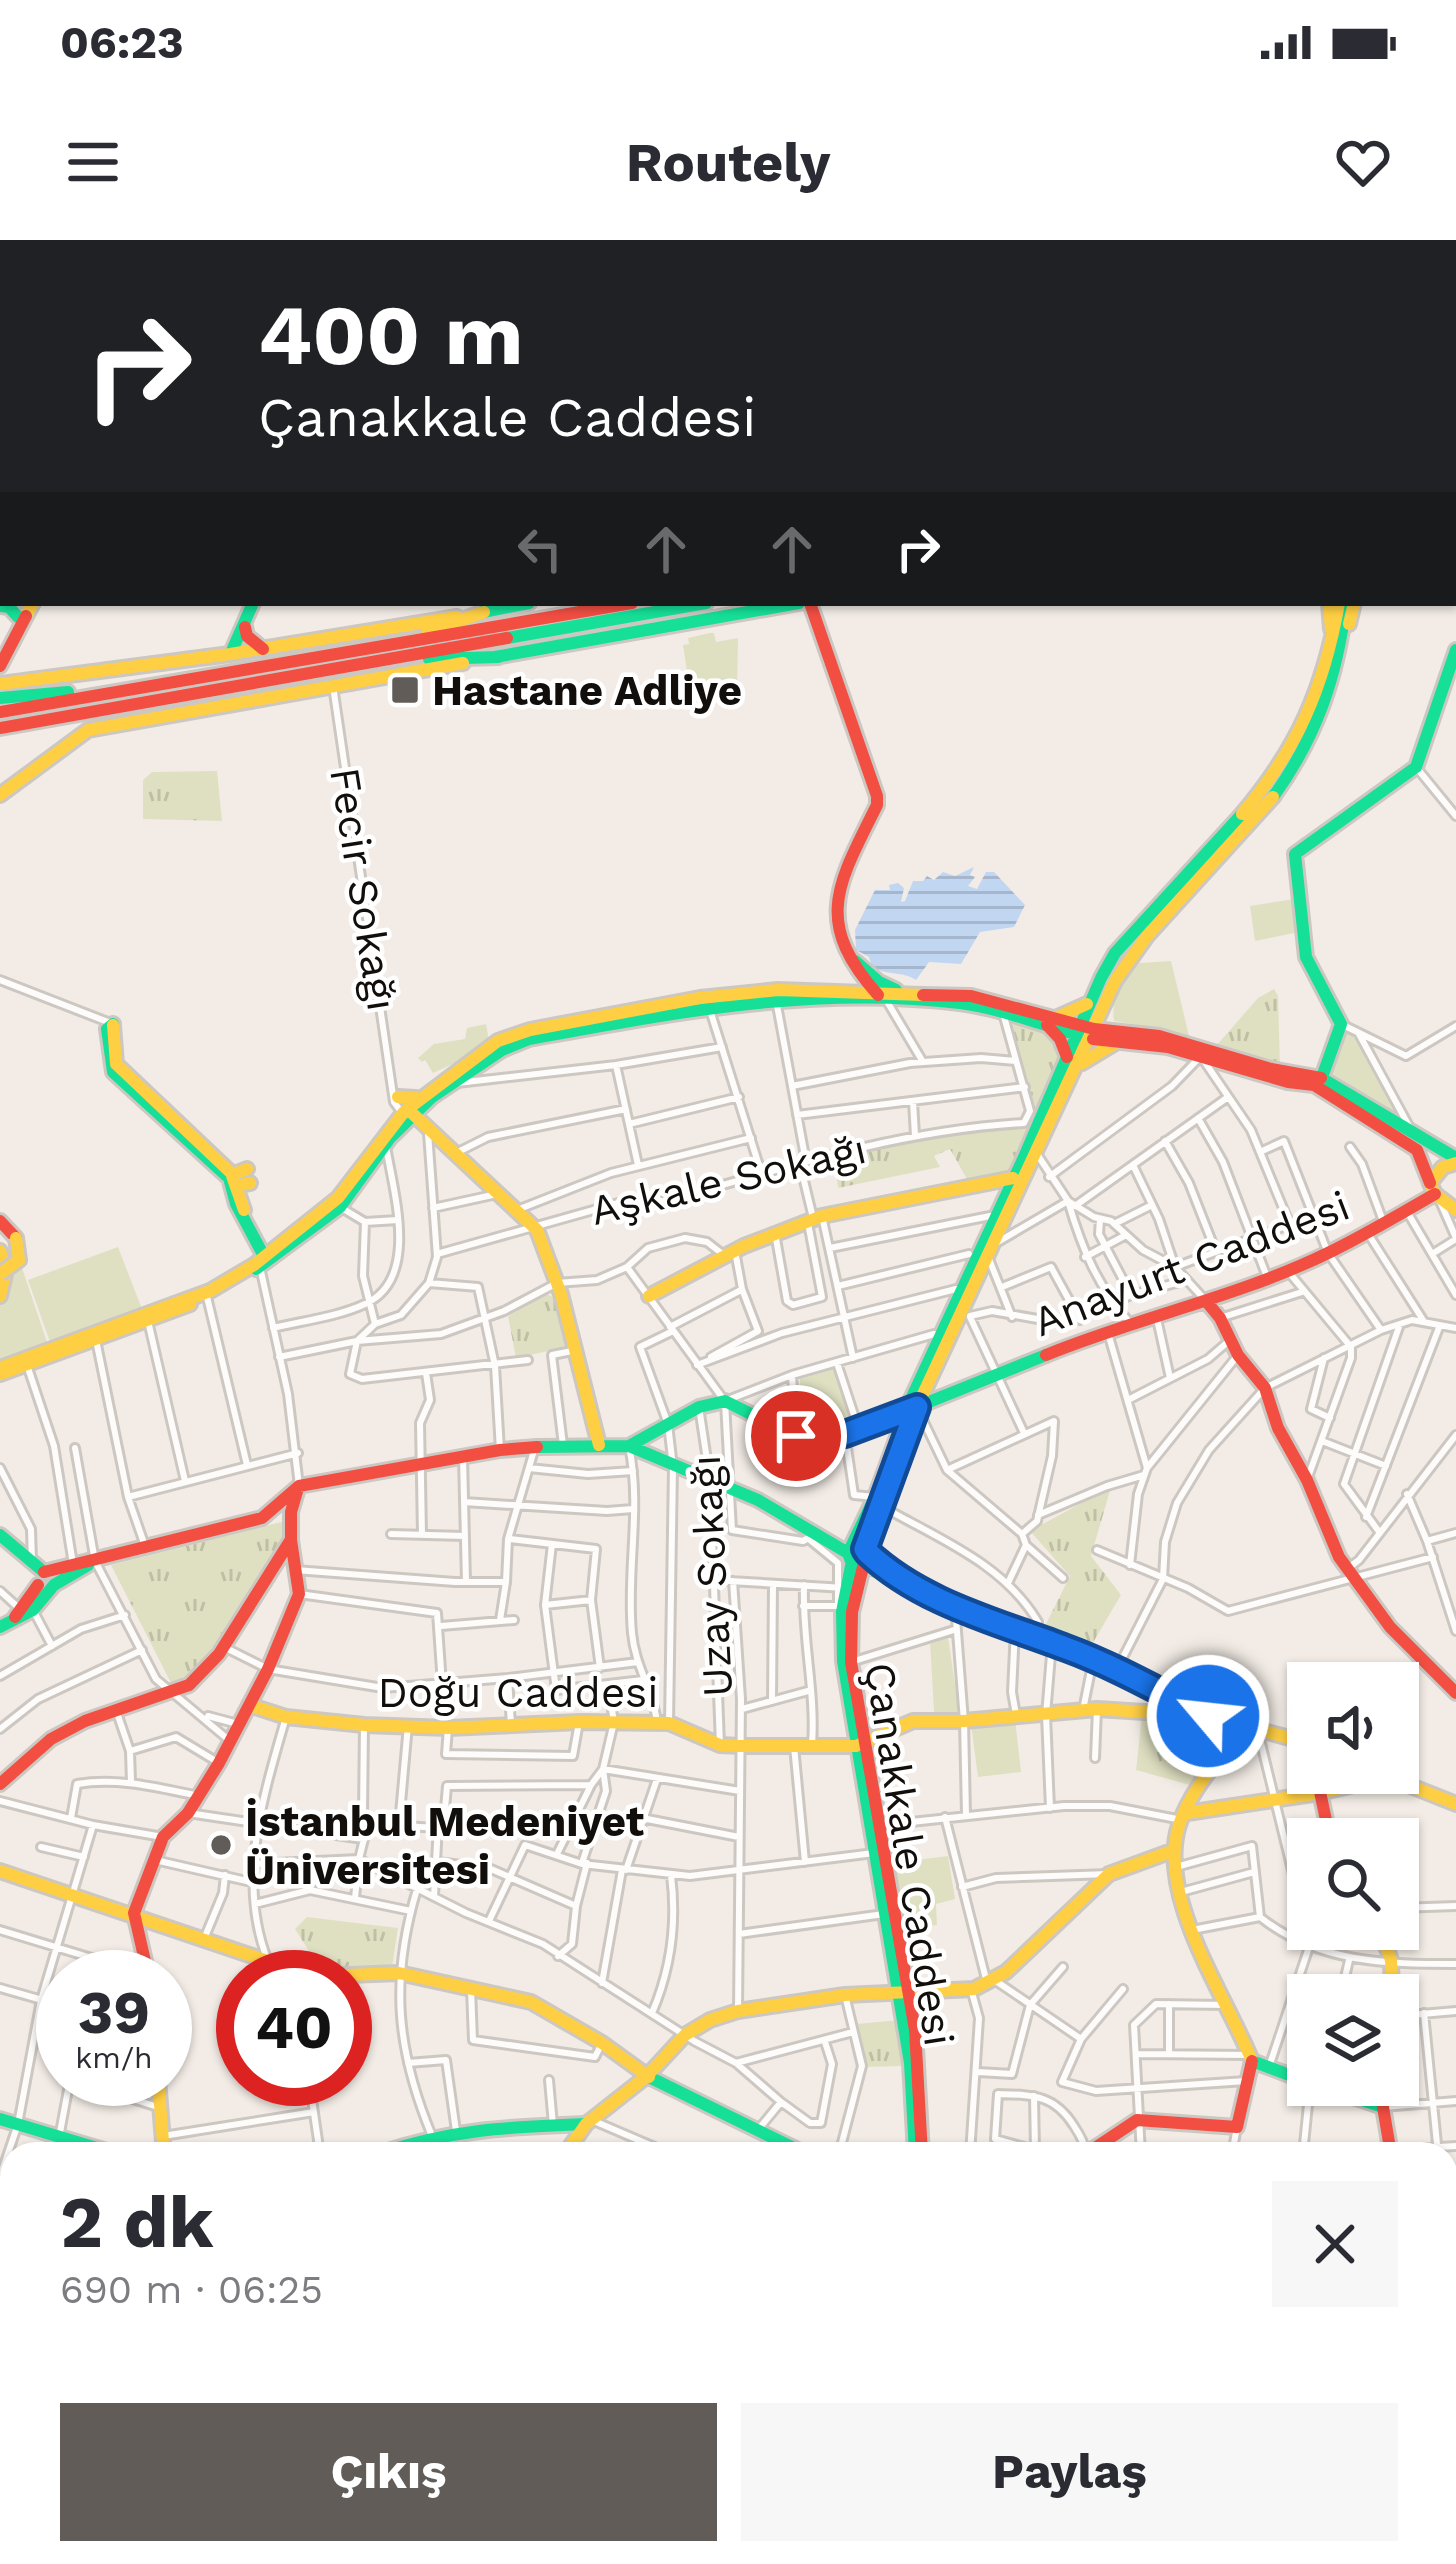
<!DOCTYPE html>
<html lang="tr">
<meta charset="utf-8">
<style>
body{margin:0;font-family:"Work Sans",sans-serif;background:#f7f7f7;color:#2b2b33;height:100vh;display:flex;flex-direction:column;font-size:45px;white-space:nowrap}
*{box-sizing:border-box;margin:0}
p{font-size:39px;color:#7c7c81}
.icon{flex:none;width:66px;height:66px;fill:none;stroke:currentColor;stroke-width:2;stroke-linecap:round;stroke-linejoin:round}
.map{position:relative;flex:1;overflow:hidden}
.panel{position:absolute;left:0px;top:1902px;width:1458px;height:423px;display:flex;flex-direction:column;background:#fff;border-radius:36px 36px 0 0;box-shadow:0 3px 9px #0004}
.panel>*{flex:none}
.top-card{position:absolute;left:0px;top:0px;width:1458px;height:366px;box-shadow:0 3px 9px #0004;background:#202124;color:#fff;overflow:hidden}
.buttons{position:absolute;left:1287px;top:1422px;display:grid;gap:24px}
.buttons a{display:grid;place-items:center;width:132px;height:132px;border-radius:0px;background:#fff;box-shadow:0 3px 9px #0004;font-size:60px}
.speed{position:absolute;left:36px;top:1710px;display:flex;gap:24px;font-size:60px;font-weight:700;text-align:center}
.speed>*{display:grid;place-content:center;width:156px;height:156px;border-radius:50%;background:#fff;box-shadow:0 3px 9px #0004;line-height:1}
.speed small{font-size:30px;font-weight:400}
.speed .limit{border:18px solid #d22;background:#fff;color:#111}
.pin{position:absolute;display:grid;place-items:center;width:102px;height:102px;color:#fff;margin:-51px;border:6px solid #fff;border-radius:50%;box-shadow:0 3px 12px #0007}
.me{position:absolute;width:132px;margin:-66px;rotate:298deg;stroke-linejoin:round;filter:drop-shadow(0 0 9px #0008)}
.turn{display:flex;align-items:center;gap:42px;height:252px;padding:0 60px;font-size:54px}
.turn .icon{width:156px;height:156px;stroke-width:2.5}
.turn b{display:block;font-size:84px;line-height:102px}
.lanes{display:flex;align-items:center;height:114px;padding:0 60px;background:#0003;justify-content:center;gap:60px;direction:ltr}
.lanes .off{opacity:.35}
.round{display:grid;place-items:center;flex:none;width:126px;height:126px;border-radius:0px;background:#f7f7f7}
.head{display:flex;align-items:center;justify-content:space-between;height:204px;padding:0 60px}
h1{font-size:72px;font-weight:700;line-height:90px}
.primary-button{display:flex;gap:24px;margin-top:auto;padding:24px 60px}
.primary-button a{flex:1;height:138px;border-radius:0px;background:#615c58;color:#fff;font-size:48px;font-weight:700;line-height:138px;text-align:center}
.primary-button a+a{background:#f7f7f7;color:#2b2b33}
.status{display:flex;justify-content:space-between;align-items:center;height:84px;padding:0 60px;background:#fff;direction:ltr}
.status svg{height:33px;fill:currentColor}
header{display:flex;justify-content:space-between;align-items:center;height:156px;padding:0 60px;background:#fff;font-size:54px;font-weight:700}
.map>svg:first-child{display:block}
</style>
<div class="status"><b>06:23</b><svg viewBox="0 0 49 12"><path d="M0 12V9h3v3zM5 12V6h3v6zM10 12V3h3v9zM15 12V0h3v12zM26 1h20v11H26zM47 4h2v5h-2z"/></svg></div>
<header><svg class="icon" aria-label="menu" viewBox="0 0 24 24"><path d="M4 6h16M4 12h16M4 18h16"/></svg>Routely<svg class="icon" aria-label="heart" viewBox="0 0 24 24"><path d="M12 20l-8-8c-3-5 5-10 8-4 3-6 11-1 8 4z"/></svg></header>
<div class="map">
<svg width="1456" height="2324" viewBox="0 0 1456 2324">
<defs>
<pattern id="park-tufts" width="24" height="20" patternUnits="userSpaceOnUse" patternTransform="scale(3)"><rect width="24" height="20" fill="#dfe0c2"/><path d="M3 7l-1-3M5 7V3M7 7l1-3M15 17l-1-3M17 17v-4M19 17l1-3" fill="none" stroke="#bebfa5"/></pattern>
<pattern id="water-rules" width="6" height="5" patternUnits="userSpaceOnUse" patternTransform="scale(3)"><rect width="6" height="5" fill="#c1d6f1"/><path d="M0 2.5h6" fill="none" stroke="#a5b6cd"/></pattern>
</defs>
<rect width="100%" height="100%" fill="#f3ece6"/>
<path fill="#dfe0c2" d="M710,393H714L716,402L738,398L737,456L692,464L683,405L689,404L688,398Z
M1294,659L1299,692L1255,701L1250,666Z
M1136,720L1140,723L1171,721L1190,800L1162,789L1114,781C1110,758 1123,739 1136,720Z
M486,784L489,801L462,820L433,833L425,820L422,822L418,818L434,804L465,799L467,788Z
M1349,791L1355,793L1399,879L1330,836L1340,796Z
M118,1007L142,1069L50,1102L28,1040Z
M22,1028L48,1105L0,1121V1063L10,1048L9,1035Z
M948,1397L960,1478L934,1472L930,1401Z
M1015,1479L1021,1532L978,1537L971,1484Z
M948,1616L955,1659L936,1664L937,1685L904,1688L892,1623Z"/>
<path fill="url(#park-tufts)" d="M217,531L222,581L143,579V540L152,532Z
M1274,749L1278,756L1280,826L1216,806L1258,758Z
M1007,775C1080,790 1063,817 1040,871L1035,872Z
M1038,879L1016,930L968,941L950,909L934,916L940,927L838,948L834,918L938,892L1021,886Z
M547,1054L557,1059L572,1106L516,1118L508,1076Z
M836,1128L853,1182L817,1189L799,1188L800,1139Z
M1111,1247L1091,1316L1121,1355L1088,1411L1041,1394L1070,1336L1030,1291Z
M285,1281L287,1297C264,1332 214,1441 172,1445L111,1325Z
M1142,1476L1224,1494L1228,1501L1197,1547L1136,1530Z
M307,1677L398,1688L392,1727H319L295,1689Z
M899,1780L907,1826L861,1827L857,1784Z"/>
<path fill="url(#water-rules)" d="M974,627L970,635L975,637L968,646L977,649L986,632H994L1025,665L1014,687L980,692L961,724L929,722L916,740C903,731 888,736 872,727L869,717L856,710L855,690L875,650H890L889,645L898,643L904,648L901,662L905,661L913,641H923L927,636L934,640L943,632L955,636Z"/>
<g fill="none" stroke-linecap="round" stroke-linejoin="round">
<path stroke="#c1d6f1" stroke-width="3" d="M258,3L260,0"/>
<defs>
<path id="street" d="M578,0V3
M773,0V3
M895,0L896,3
M1024,0L1025,3
M1085,0L1086,3
M1220,0V3
M563,3L564,0
M746,3L758,0
M963,3L969,0
M1169,3L1170,0
M1254,3L1259,0
M1440,3L1449,0
M0,337L3,334
M333,446L394,862L402,873
M1416,527L1456,576
M0,740L113,784
M885,758L923,822
M776,760L806,922
M709,767L762,935
M1341,784L1406,816L1456,786
M1359,794L1410,888
M1200,815L1251,890L1290,985
M616,825L638,925
M457,843L616,825L722,807
M792,846L910,823L981,818L1016,821
M913,861L915,896
M797,875L1025,847
M1198,878L1223,922L1267,1037
M629,884L739,857
M428,893L437,1017L429,1043L401,1075L375,1084L357,1101L350,1134L362,1139L528,1120
M1165,901L1189,943L1216,1012
M1350,907L1362,924L1383,981
M1260,912L1284,901L1328,1013L1381,1090
M456,913L488,897L626,869
M1037,914L1068,961L1094,977L1111,981L1143,1010L1175,1027L1206,1061
M800,924L813,978
M1133,925L1159,979L1175,1027L1313,976
M1049,937L1172,846L1200,817
M1439,959L1456,998
M1075,966L1228,857
M340,967L365,982L398,980
M433,968L497,954
M517,970L611,933L751,898
M1406,970L1456,1055
M822,976L853,1118
M1100,979L1099,994L1131,1055
M365,982L363,1036L375,1084
M1114,984L1152,965
M1367,992L1423,1080
M775,993L787,1061L793,1065L822,1057L808,983
M991,1006L1068,961C1082,1009 1098,1048 1132,1085
M830,1008L990,976
M437,1014L636,958L649,956L664,962C782,928 901,890 1024,883L1030,871L1003,773
M987,1014L1012,1077
M1432,1014L1456,999
M1085,1017L1126,995
M260,1027L288,1154L299,1246
M627,1027L724,1160
M1287,1030L1351,1107V1118L1307,1240
M429,1043L478,1047L495,1126L500,1210
M838,1046L969,1014
M1002,1047L1051,1027L1080,1080
M207,1057L247,1225
M970,1076L992,1071L1066,1084L1131,1055L1187,1040
M970,1077L1024,1193
M1220,1078L1302,1052
M1157,1079L1170,1138
M148,1081L185,1241
M670,1087L741,1050
M273,1088C302,1081 337,1077 365,1064C421,1039 393,951 386,906
M1108,1093L1147,1228
M96,1100L128,1257L145,1306
M279,1117L357,1101L441,1094L504,1071L557,1043L597,1040L627,1027L648,1008L685,998L707,1002L725,1016
M711,1117L758,1091L742,1049L735,1011
M1324,1118L1311,1169L1330,1178
M837,1123L859,1190
M27,1125L54,1206L73,1324
M697,1125L782,1093L956,1049
M792,1135L796,1195
M1128,1160L1208,1119L1230,1100
M725,1161L792,1135L934,1094
M725,1162L732,1290L803,1301L818,1293
M699,1167L710,1240L720,1505
M923,1180L947,1230L1022,1294L1026,1305L1063,1338
M845,1194L854,1255L875,1257
M1322,1201L1386,1226
M563,1205L552,1115L577,1110
M629,1206C642,1269 626,1330 632,1393C635,1427 653,1449 657,1482
M75,1208L95,1321L156,1439L230,1501
M463,1217L466,1342
M0,1228L31,1289L32,1321
M529,1228L588,1234L633,1231
M947,1230L1054,1181L1052,1216L1037,1281L1022,1294
M1407,1254L1427,1301L1456,1391
M128,1257L298,1213
M464,1262L607,1271L633,1269
M883,1267C939,1299 1004,1324 1038,1382L1036,1397
M1038,1275L1107,1246L1144,1235
M1366,1277L1440,1085
M1380,1293L1344,1244L1400,1084
M391,1294L465,1296
M422,1295L420,1183L430,1160L426,1133
M510,1299L596,1309L591,1360L600,1428
M1427,1301L1456,1293
M552,1304L545,1365L556,1450L643,1440
M1097,1310L1188,1348L1228,1371L1433,1317
M1130,1325L1138,1254L1147,1228L1238,1115
M1347,1329L1359,1320L1456,1195
M295,1330L455,1342H506L508,1299L535,1207
M713,1340L845,1348
M733,1341L741,1459L738,1771
M1008,1343L1026,1305
M804,1345C802,1399 816,1452 812,1505
M0,1351L21,1370
M299,1354L437,1373L442,1444
M545,1365L591,1360
M803,1366H838V1323L810,1300
M955,1366L964,1481L966,1575
M33,1370L52,1406
M500,1380L506,1342
M441,1386L514,1380
M1015,1389L1012,1452L1016,1475
M224,1407L268,1429L383,1448L508,1438L638,1422
M851,1422L954,1390
M1116,1431L1163,1339L1165,1302L1177,1263L1209,1210L1265,1148L1381,1090L1412,1080L1456,1088
M0,1436L81,1389L125,1375
M508,1438L511,1485
M772,1461L773,1344
M742,1469L808,1451
M116,1470L130,1511L131,1542
M1083,1470L1093,1420
M208,1476L238,1484
M669,1483L673,1227L668,1184L640,1107L673,1091
M364,1485L363,1576C414,1597 515,1584 572,1581
M448,1488L446,1514L573,1516L579,1482
M0,1489L38,1459L142,1410
M1258,1491L1310,1704L1269,1827
M794,1506L805,1622
M130,1511L176,1497L219,1523
M1095,1518L1097,1469
M0,1561L93,1585L163,1597
M1050,1568L1046,1475L1052,1403
M188,1573L363,1599
M945,1577L987,1743
M71,1578L77,1544C119,1537 159,1548 199,1556
M642,1578L739,1597
M892,1584L1064,1566H1110L1182,1580
M399,1585L408,1485
M41,1607L84,1617
M557,1614L591,1545L603,1529L740,1551
M155,1620L251,1642
M438,1622L491,1629L576,1666
M582,1623L606,1551L603,1529L614,1482L608,1446
M254,1624L359,1619L466,1673L543,1704L694,1801L736,1823
M1176,1627L1252,1606L1260,1677
M626,1630L657,1539
M962,1647L996,1638L1109,1634
M417,1649C390,1740 396,1809 432,1896
M1181,1652L1254,1632
M434,1656L438,1586L444,1581L447,1546L591,1545
M355,1658L359,1619L369,1579
M255,1664L310,1650L411,1671
M1398,1668L1456,1666
M489,1681L525,1605L582,1624L690,1636L874,1613
M0,1690L144,1734
M1192,1690L1260,1677C1318,1723 1385,1724 1456,1724
M739,1694L884,1674
M204,1699L223,1653L225,1635
M558,1716L572,1704L576,1666L587,1623
M268,1721C236,1641 263,1557 286,1477
M993,1739L1081,1799
M602,1743L622,1630
M0,1748L63,1766
M471,1749L473,1800L595,1817L602,1803
M1123,1749L1081,1799L1062,1842L1096,1851L1246,1841
M1341,1755L1349,1720
M1169,1764V1814
M652,1773C671,1729 677,1683 671,1635
M1424,1773L1438,1914
M1398,1776L1456,1771
M1137,1814L1251,1815
M408,1823L446,1820L456,1891
M978,1832L1012,1834L1030,1765L1063,1727
M70,1839L161,1868
M309,1839L320,1914
M549,1840L553,1885
M1034,1856L1035,1910
M781,1862L736,1823L853,1792
M1383,1867L1456,1861
M594,1881L671,1914
M757,1891L781,1862L810,1883H821L832,1824L825,1802
M163,1896L314,1872
M1391,1910L1456,1906
M56,1914L70,1839
M839,1914L862,1826L845,1755
M970,1914L979,1778L971,1749
M1069,1914L1035,1910L995,1899L998,1854C1032,1855 1054,1854 1074,1886C1080,1895 1084,1902 1086,1912
M1141,1914L1134,1785L1156,1764L1226,1765
M1232,1914L1237,1887
M1303,1914L1310,1845
M0,1937L18,1884L41,1760L93,1585
M1446,1961L1456,1960
M0,2008L12,2011
M0,2067L12,2069
M1446,2166L1456,2169
M1446,2226L1456,2228
M0,2302L12,2237
M799,2313L829,2320
M1132,2313L1143,2324
M1441,2313H1456
M0,2317L69,2319
M143,2324L144,2313
M344,2324L346,2313
M685,2324L688,2313
M893,2324L895,2313
M927,2324L929,2313
M1174,2324L1185,2313
M1227,2324L1232,2313
M1308,2324L1311,2313
M1372,2324V2313"/>
<path id="fast" d="M280,3L282,0
M1455,203H1456
M1455,220H1456
M1455,234H1456
M1455,250L1456,249
M0,366L9,367L18,377
M483,372L529,363
M507,398L706,363
M231,413L253,363
M495,417L799,363
M429,419L499,417
M0,458L68,452
M1273,557C1317,496 1337,437 1346,363
M855,721L879,742L896,750
M113,784L107,789L113,832L229,938L236,964L266,1020
M1321,838L1456,918
M1321,840L1341,784L1306,717L1295,614L1416,527L1456,410
M256,1029L340,967L390,898L432,857L502,810L529,799C672,773 814,745 960,763C1006,769 1048,788 1093,799
M629,1206L758,1260L848,1313L853,1327
M537,1207L629,1206L699,1167L725,1161L793,1195L859,1190L1046,1115
M0,1295L44,1332
M848,1313L875,1257L911,1159L1024,917L1101,738L1115,713L1242,574
M851,1326L842,1372L843,1421L910,1823L915,1914
M0,1387L33,1370L54,1345L88,1325
M1252,1821L1308,1842
M649,1837L806,1914
M1317,1845L1383,1867
M0,1879L117,1914
M378,1914C454,1889 507,1887 586,1884
M0,2178L12,2181
M407,2313L440,2324
M621,2313L655,2324
M187,2324L189,2313
M1017,2324L1018,2313"/>
<path id="slow" d="M292,3L294,0
M0,351L3,349
M1329,363L1331,389
M26,376L33,363
M1349,384L1354,363
M428,392L484,372
M0,444L230,414L457,377
M0,555L88,490L463,423
M1242,574C1298,508 1324,448 1339,363
M1058,777L1087,764
M113,785L116,824L231,933L244,970
M1082,823L1115,803
M398,857L416,858
M413,874L537,990L561,1054L599,1205
M1456,923L1443,927L1430,943L1435,954L1456,970
M232,935L247,929
M236,946L250,943
M0,1011L6,1030L0,1056
M649,1056L744,1006L822,976L1013,938
M0,1128L210,1051L254,1025L338,958L404,872L498,801L530,790L700,758L778,750L923,755
M0,1134L190,1064
M865,1309L917,1167L1115,741L1147,696L1273,557
M867,1312L893,1333L941,1360L1068,1408L1208,1476L1308,1503
M249,1465L286,1477L364,1485L448,1488L579,1482L669,1483L720,1505L740,1506H856L913,1481H964L1097,1469L1208,1476
M1245,1484C1223,1515 1191,1548 1179,1585C1156,1656 1226,1756 1252,1821
M1378,1533L1456,1564
M1187,1573L1319,1553L1388,1537
M0,1631L279,1725L324,1736L399,1733L531,1762L602,1803L649,1837
M1380,1689L1391,1720L1392,1755
M158,1839L164,1914
M565,1914L586,1884L647,1836L685,1795L710,1780L738,1771L845,1755L974,1749L1006,1732L1109,1634L1172,1611
M1446,2083L1456,2085
M1446,2092L1456,2094
M0,2135L12,2139"/>
<path id="jam" d="M1390,0L1392,3
M810,363L877,556V565C838,644 812,681 878,755
M245,387L247,396L263,409
M0,426L26,376
M0,472L632,363
M0,488L507,398
M923,755L971,756L1094,789L1159,796L1271,829L1321,838
M1047,785L1060,799L1067,817
M1093,799L1168,807L1288,842L1314,845L1417,910L1430,943
M0,981L16,998
M1206,1061L1220,1078L1238,1115L1265,1148L1278,1188L1307,1240L1339,1317L1390,1387L1456,1453
M1046,1115C1139,1077 1238,1057 1328,1013C1365,995 1400,974 1435,954
M864,1326L892,1333
M863,1327L852,1372L851,1422L915,1790L922,1914
M44,1332L262,1278L299,1246L500,1210L537,1207
M15,1377L38,1345
M1316,1533L1330,1599
M0,1544L51,1499L85,1481L189,1445L219,1414L290,1301
M144,1737L145,1721L134,1673L163,1597L188,1573L219,1523L268,1429L299,1354L291,1300V1272L298,1248
M1385,1845L1383,1867L1391,1914
M1086,1914L1137,1880L1237,1887L1252,1821
M0,2142L12,2146
M424,2313L456,2324
M587,2313L623,2324"/>
</defs>
<use href="#street" stroke="#cdc7c2" stroke-width="12"/>
<use href="#fast" stroke="#cdc7c2" stroke-width="18"/>
<use href="#slow" stroke="#cdc7c2" stroke-width="18"/>
<use href="#jam" stroke="#cdc7c2" stroke-width="18"/>
<use href="#street" stroke="#fdfcfb" stroke-width="6"/>
<use href="#fast" stroke="#16e098" stroke-width="12"/>
<use href="#slow" stroke="#ffcf43" stroke-width="12"/>
<use href="#jam" stroke="#f24e42" stroke-width="12"/>
<path stroke="#b5b3b2" stroke-width="3" stroke-dasharray="15 15" stroke-linecap="butt" d="M0,2162L12,2165
M482,2313L511,2324"/>
<defs>
<path id="fast-bridge" d="M809,2324L813,2313
M818,2324L822,2313"/>
<path id="slow-bridge" d="M0,1034L19,1020L16,998"/>
</defs>
<use href="#fast-bridge" stroke="#cdc7c2" stroke-width="18" stroke-linecap="butt"/>
<use href="#slow-bridge" stroke="#cdc7c2" stroke-width="18" stroke-linecap="butt"/>
<use href="#fast-bridge" stroke="#16e098" stroke-width="12"/>
<use href="#slow-bridge" stroke="#ffcf43" stroke-width="12"/>
</g>
<g fill="none" stroke-linecap="round" stroke-linejoin="round">
<defs>
<path id="route" d="M796,1196L845,1194L917,1167L865,1309L867,1312C921,1363 998,1382 1066,1408C1115,1426 1162,1453 1208,1476"/>
</defs>
<use href="#route" stroke="#114b97" stroke-width="30"/>
<use href="#route" stroke="#1a73e8" stroke-width="21"/>
</g>
<g fill="#615c58" stroke="#fff" stroke-width="4.5">
<rect x="390" y="435" width="30" height="30" rx="6"/>
<circle cx="221" cy="1605" r="12"/>
</g>
<g text-anchor="middle" stroke-width="9" stroke-linejoin="round" paint-order="stroke">
<g font-size="42" font-weight="bold" fill="#120e0b" stroke="#fff" text-anchor="start">
<text x="432" y="465">Hastane Adliye</text>
<text x="245" y="1596">İstanbul Medeniyet<tspan x="245" dy="48">Üniversitesi</tspan></text>
</g>
<g font-size="42" fill="#120e0b" stroke="#fff">
<text transform="translate(364 649) rotate(81)" y="15">Fecir Sokağı</text>
<text transform="translate(728 939) rotate(-13)" y="15">Aşkale Sokağı</text>
<text transform="translate(1191 1023) rotate(-21)" y="15">Anayurt Caddesi</text>
<text transform="translate(711 1336) rotate(-93)" y="15">Uzay Sokağı</text>
<text x="518" y="1467">Doğu Caddesi</text>
<text transform="translate(910 1614) rotate(81)" y="15">Çanakkale Caddesi</text>
</g>
</g>
</svg>
<div class="buttons">
<a><svg class="icon" aria-label="sound" viewBox="0 0 24 24"><path d="M4 9h4l5-4v14l-5-4H4zM17 9q2 3 0 6"/></svg></a>
<a><svg class="icon" aria-label="search" viewBox="0 0 24 24"><circle cx="10" cy="10" r="6"/><path d="M15 15l6 6"/></svg></a>
<a><svg class="icon" aria-label="layers" viewBox="0 0 24 24"><path d="M12 4l9 5-9 5-9-5zM3 14l9 5 9-5"/></svg></a>
</div>
<div class="speed"><div>39<small>km/h</small></div><div class="limit">40</div></div>
<div class="pin" style="left:796px;top:1196px;background:#d93025"><svg class="icon" aria-label="arrive" viewBox="0 0 24 24"><path d="M6 21V4h12l-3 4 3 4H6"/></svg></div>
<svg class="me" style="left:1208px;top:1476px" viewBox="-20 -20 40 40"><circle r="17" fill="#1a73e8" stroke="#fff" stroke-width="3"/><path d="M0-11L8 9 0 5-8 9z" fill="#fff"/></svg>
<div class="top-card">
<div class="turn"><svg class="icon" aria-label="right" viewBox="0 0 24 24"><path d="M7 20v-9h11M14 6l5 5-5 5"/></svg><div><b>400 m</b>Çanakkale Caddesi</div></div>
<div class="lanes"><svg class="icon off" aria-label="left" viewBox="0 0 24 24"><path d="M17 20v-9H6M10 6l-5 5 5 5"/></svg><svg class="icon off" aria-label="ahead" viewBox="0 0 24 24"><path d="M12 20V5M6 11l6-6 6 6"/></svg><svg class="icon off" aria-label="ahead" viewBox="0 0 24 24"><path d="M12 20V5M6 11l6-6 6 6"/></svg><svg class="icon" aria-label="right" viewBox="0 0 24 24"><path d="M7 20v-9h11M14 6l5 5-5 5"/></svg></div>
</div>
<section class="panel">
<div class="head"><div><h1>2 dk</h1><p>690 m · 06:25</p></div><a class="round"><svg class="icon" aria-label="close" viewBox="0 0 24 24"><path d="M6 6l12 12M18 6L6 18"/></svg></a></div>
<div class="primary-button"><a>Çıkış</a><a>Paylaş</a></div>
</section>
</div>
